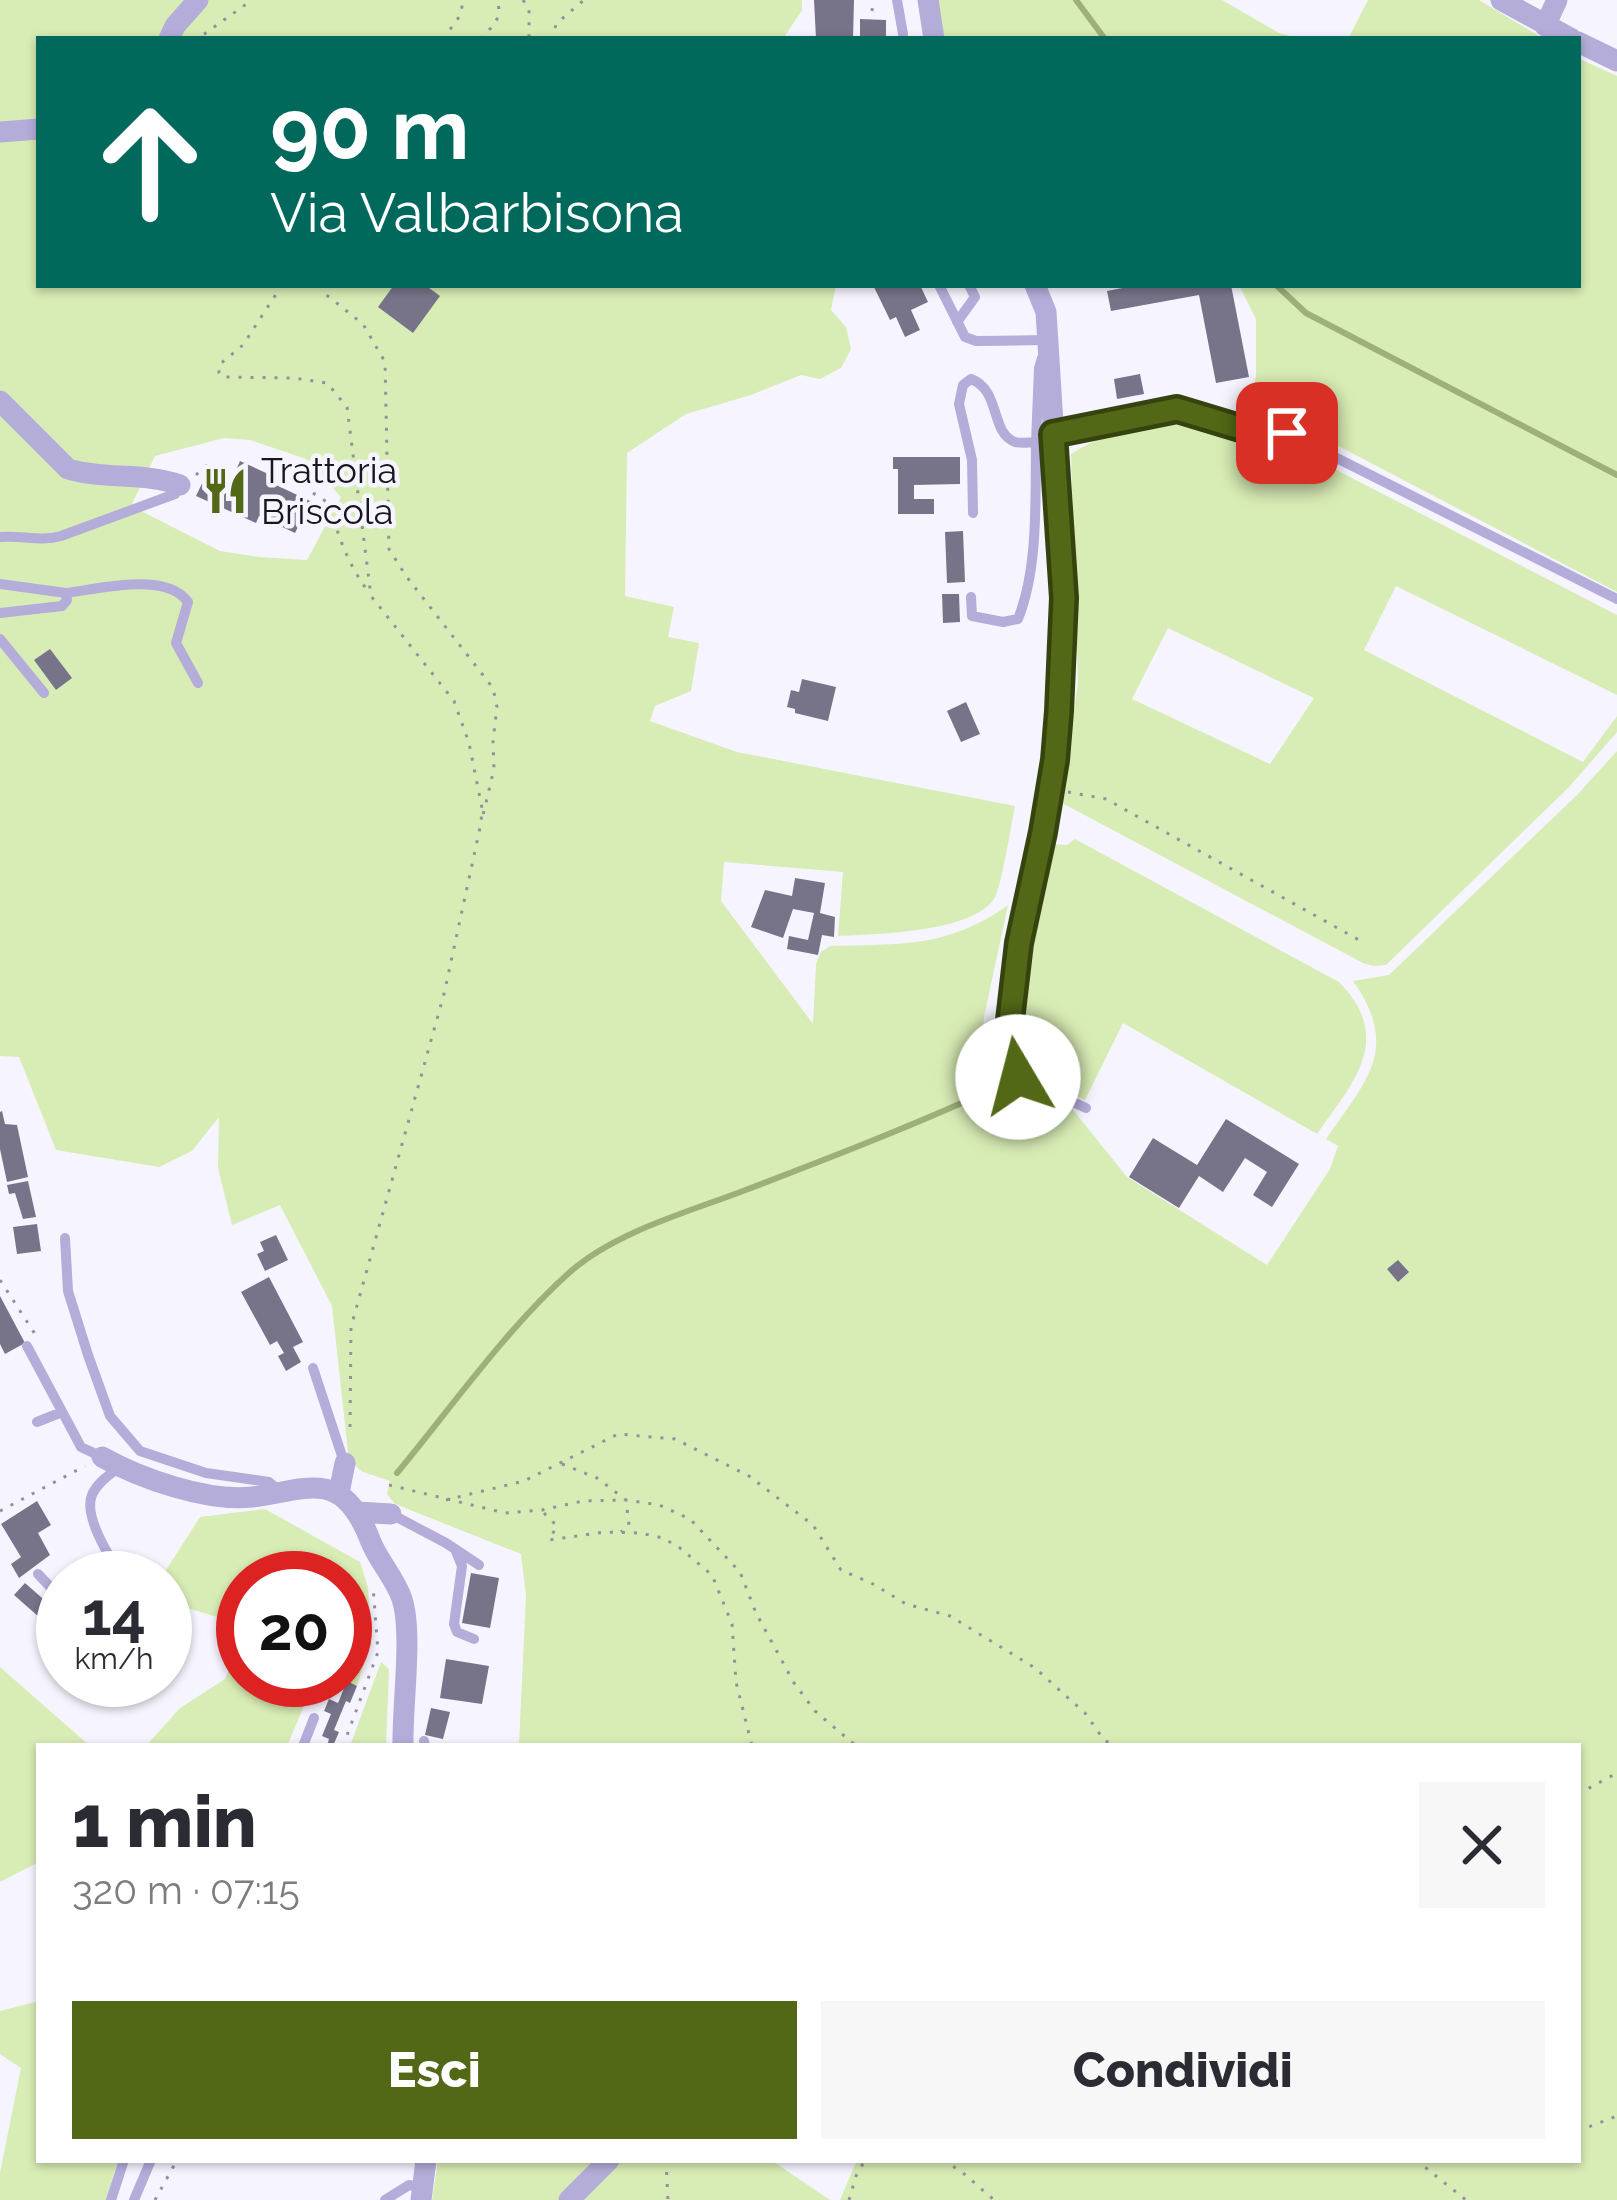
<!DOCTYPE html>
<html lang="it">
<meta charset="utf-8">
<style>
body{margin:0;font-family:Raleway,sans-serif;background:#f7f7f7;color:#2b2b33;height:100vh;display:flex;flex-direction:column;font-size:45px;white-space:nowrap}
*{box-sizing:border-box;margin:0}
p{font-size:39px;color:#7c7c81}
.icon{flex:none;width:66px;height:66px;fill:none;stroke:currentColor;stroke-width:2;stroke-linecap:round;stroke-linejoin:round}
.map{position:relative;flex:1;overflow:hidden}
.sheet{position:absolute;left:36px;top:1743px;width:1545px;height:420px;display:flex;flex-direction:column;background:#fff;border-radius:0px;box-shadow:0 3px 9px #0004}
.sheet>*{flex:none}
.banner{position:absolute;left:36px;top:36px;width:1545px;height:252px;border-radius:0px;box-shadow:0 3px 9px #0004;background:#00695c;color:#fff;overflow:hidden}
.speed{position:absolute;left:36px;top:1551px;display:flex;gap:24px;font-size:60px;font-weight:700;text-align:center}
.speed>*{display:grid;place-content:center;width:156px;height:156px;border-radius:50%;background:#fff;box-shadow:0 3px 9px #0004;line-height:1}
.speed small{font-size:30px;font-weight:400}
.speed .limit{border:18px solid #d22;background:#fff;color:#111}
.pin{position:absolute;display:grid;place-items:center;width:102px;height:102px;color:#fff;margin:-51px;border-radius:24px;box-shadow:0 6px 18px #0006}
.me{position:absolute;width:132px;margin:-66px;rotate:352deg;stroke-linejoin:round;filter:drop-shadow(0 0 9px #0008)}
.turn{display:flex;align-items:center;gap:42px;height:252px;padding:0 36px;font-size:54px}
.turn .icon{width:156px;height:156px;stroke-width:2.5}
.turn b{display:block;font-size:84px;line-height:102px}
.round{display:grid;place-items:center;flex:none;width:126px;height:126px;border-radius:0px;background:#f7f7f7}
.headline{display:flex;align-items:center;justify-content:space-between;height:204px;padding:0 36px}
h1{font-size:72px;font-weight:800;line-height:90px}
.button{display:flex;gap:24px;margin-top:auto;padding:24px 36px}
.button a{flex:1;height:138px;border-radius:0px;background:#526816;color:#fff;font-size:48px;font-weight:800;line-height:138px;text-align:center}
.button a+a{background:#f7f7f7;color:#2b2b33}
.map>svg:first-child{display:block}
</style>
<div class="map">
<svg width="1617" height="2200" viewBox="0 0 1617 2200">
<rect width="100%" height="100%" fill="#f6f5ff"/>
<path fill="#d8ecb5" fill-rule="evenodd" d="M0,0H802V10L783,39H39V285H836L831,310L846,327L851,349L841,368L820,379L801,375L751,395L686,414L627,453L625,596L674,607L668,637L699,643L691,691L655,706L650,721L737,752L1015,806C1011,824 1002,886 994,899C971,933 875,934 838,936L843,872L724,862L721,901L813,1024L816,964L821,952L830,946C900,944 948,948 1008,905L984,1017L978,1086L1037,1118L1045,1096L1070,1106L1127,1177L1267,1265L1330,1169L1338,1146L1326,1139C1366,1081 1401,1049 1353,981L1389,975L1577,795L1617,751V2200H840L857,2160H1578V1746H415L519,1744L526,1596L521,1554L395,1504L387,1494L390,1481L363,1472L349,1461L332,1306L280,1205L232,1225L218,1168L219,1117L192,1151L159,1167L56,1150L19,1057L0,1056ZM224,438L250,440L306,459L341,497L307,560L259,557L220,551L131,506L155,456Z
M936,0H1222L1279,33L1301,39H942Z
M1368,0H1479L1544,39H1348Z
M1578,58L1617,76V592L1329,441L1307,422L1288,415L1277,413L1245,419L1256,376V319L1239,285H1578Z
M1176,420C1194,422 1208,427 1225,431C1248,438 1271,439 1294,448L1617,615V695L1396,586L1364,650L1583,762L1617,716V732L1569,787L1386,965L1374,966L1363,963L1062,803L1078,681L1071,454C1104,433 1138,426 1176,420ZM1168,628L1314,698L1270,764L1132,699Z
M1075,839L1339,982C1395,1039 1353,1083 1317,1134L1123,1023L1085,1100L1045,1081L1030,1059L1016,1024L1027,931L1045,850L1053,844L1067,845Z
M265,1509L360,1562L368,1587L371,1641L357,1686L343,1680L345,1578H243V1625L165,1601V1578H161L200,1517Z
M243,1639V1680H315L287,1746H146L180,1708L225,1679Z
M381,1662L389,1669L386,1746H350Z
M0,1667L90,1746H39V1862L0,1882Z
M39,2001V2160H118L106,2200H0V2173L21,2068L0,2054V2011Z
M438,2160H771L830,2200H432Z"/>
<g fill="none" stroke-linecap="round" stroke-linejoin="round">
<path stroke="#9db079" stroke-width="6" d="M1076,0L1105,39
M1276,285L1306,313L1617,475
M397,1473C450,1409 508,1327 570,1272C615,1232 688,1212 743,1191C832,1157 920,1123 1006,1083"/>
</g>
<path fill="#77748a" d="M814,0H854L853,39H816Z
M860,19L886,20V39H860Z
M394,285H425L440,296L413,333L378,307Z
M873,285H920L928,302L911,310L920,330L905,337L896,317L890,320Z
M1138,285H1231L1249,377L1216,383L1199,295L1111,311L1107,291Z
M1140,374L1144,394L1117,399L1114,379Z
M893,457H960V484L914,485V499H934V514H898V469H893Z
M240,461L275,477L272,483L310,501L295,533L259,516L256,523L196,496L209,469L232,480Z
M963,531L965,582L947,583L945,532Z
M942,594H959L960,622L943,623Z
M50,649L72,678L56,690L34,660Z
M802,679L836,687L828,721L795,713V709L787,707L791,690L799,692Z
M966,702L980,734L961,742L947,711Z
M795,878L825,883L820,913L835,917L834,937L822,935L818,955L787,949L789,936L808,940L814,913L793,909L783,938L751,927L765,890L792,896Z
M2,1111L5,1124L17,1125L28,1177L7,1182L0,1149V1112Z
M1226,1119L1299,1164L1272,1207L1253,1195L1267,1172L1245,1158L1223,1192L1199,1176L1179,1208L1129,1177L1153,1138L1197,1165Z
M28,1181L36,1217L23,1219L15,1193L9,1194L7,1185Z
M37,1224L41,1251L17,1254L13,1227Z
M276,1235L288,1260L265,1271L257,1254L264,1251L260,1242Z
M1398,1260L1409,1272L1398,1282L1387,1269Z
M269,1277L303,1342L293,1347L301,1362L286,1371L278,1356L284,1353L277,1341L270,1345L241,1292Z
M0,1296L25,1343L5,1354L0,1344Z
M37,1501L51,1525L38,1533L50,1555L19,1578L11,1564L21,1557L1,1524Z
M471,1573L499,1578L490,1628L462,1623Z
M25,1583L50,1605L39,1617L14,1595Z
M446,1659L489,1666L482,1704L440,1698Z
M347,1681L357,1686L350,1703L346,1701L334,1730L339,1732L333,1746H327L329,1739L322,1736L331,1714L324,1711L329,1699L338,1703Z
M431,1708L450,1712L443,1739L425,1735Z"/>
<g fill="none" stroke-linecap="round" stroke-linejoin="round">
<path stroke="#93929b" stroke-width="3" stroke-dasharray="3 9" stroke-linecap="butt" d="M523,0L529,9V39
M872,11L873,0
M193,39L203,35L252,0
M443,39L459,17L464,0
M481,39C493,25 503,19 497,0
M550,39L557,23L584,0
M282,285L243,345L219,365V373L223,377L294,378L327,383L347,407L371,596L454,701L469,743L482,808L481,823L444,994L351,1327L350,1427
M321,285L324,293L363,324L385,362L389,549L406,576L493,688L497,707L493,741L494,769L483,815
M196,475L213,459
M313,493L330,504C337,536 350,568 370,594
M1068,792L1106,799L1359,940
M0,1280L35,1334
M562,1464L597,1478L626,1500L629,1525L621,1532
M389,1485L505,1513L542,1510L583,1501L626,1500L659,1505L690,1519L740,1572L756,1613L794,1683L815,1711L856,1746
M446,1500L524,1481L618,1434L675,1439L749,1476L813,1525L841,1570L873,1584L906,1604L950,1616L1035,1668L1085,1713L1104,1740L1115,1746
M0,1511L85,1466
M544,1513L557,1526L549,1540L605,1532L640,1533L663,1538L680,1548L712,1575L732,1624L736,1682L752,1746
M343,1746L378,1652L373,1586
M1578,1794L1617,1773
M1578,2131L1617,2116
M666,2160L668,2200
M943,2160L962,2172L994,2200
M1416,2160L1466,2200
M155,2200L177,2160
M849,2200L856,2176L865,2160"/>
<path stroke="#b4add9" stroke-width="10" d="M897,0L903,34
M939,285L965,337L976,341L1047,340
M957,322L975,297L969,285
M1053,434L1177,409L1240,428L1287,433L1617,599
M973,513L972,460L959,404L963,385L971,379C1001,390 990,433 1015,442C1022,444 1029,442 1036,442L1039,368L1042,358
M0,537C23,535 39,542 61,536L175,494L180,485
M0,584L66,593L67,600L62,606L0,613
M66,593C99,589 166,571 188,602L176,643L198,683
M971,597L972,616L1003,622L1018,619C1039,567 1035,497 1036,442
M0,639L44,693
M1043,832L1019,943L1007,1046L1018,1077L1086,1108
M65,1238L68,1291L88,1355L110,1416L140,1451L206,1473L269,1482L280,1491
M27,1346L81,1447L102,1457
M313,1368L344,1462
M37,1422L62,1412
M120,1467C110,1474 97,1483 92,1495C83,1516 111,1560 123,1578
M391,1514L446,1543L479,1565
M455,1549L462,1566L454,1624L457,1632L474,1639
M38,1574L56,1593L63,1605
M424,1741L425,1746
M303,1746L314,1718
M111,2200L124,2160
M134,2200L151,2160
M385,2200L409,2185L423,2187"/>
<path stroke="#b4add9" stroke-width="21" d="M928,0L934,39
M1501,0L1572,39
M1545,26L1557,0
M169,39L175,26L198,0
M1578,42L1617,61
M0,132L39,129
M1035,285L1046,312L1064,598L1055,760L1043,832
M0,401L68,469C105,480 143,472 180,485
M102,1457C141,1479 208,1502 252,1497C276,1495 301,1485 325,1489C350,1494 363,1521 371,1542C379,1562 395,1578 402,1599C413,1633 402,1706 403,1746
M339,1493L345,1463
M357,1512L391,1514
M421,2200L426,2160
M569,2200L609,2160"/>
</g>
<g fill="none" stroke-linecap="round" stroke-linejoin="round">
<defs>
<path id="route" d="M1018,1077L1007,1046L1019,943L1043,832L1055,760L1059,711L1064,598L1053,434L1177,409L1240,428L1287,433"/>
</defs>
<use href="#route" stroke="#35440e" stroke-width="30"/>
<use href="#route" stroke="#526816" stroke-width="21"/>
</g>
<defs>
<symbol id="restaurant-bare" viewBox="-9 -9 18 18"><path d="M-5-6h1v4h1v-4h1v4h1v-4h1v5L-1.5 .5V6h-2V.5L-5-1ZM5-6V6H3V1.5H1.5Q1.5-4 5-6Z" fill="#526816" stroke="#f6f5ff" stroke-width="2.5" paint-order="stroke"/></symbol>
</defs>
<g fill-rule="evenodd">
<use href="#restaurant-bare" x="192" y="458" width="66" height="66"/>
</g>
<g text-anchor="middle" stroke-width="9" stroke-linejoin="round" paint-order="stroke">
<g font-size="36" fill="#17161e" stroke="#f6f5ff" text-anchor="start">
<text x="261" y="483">Trattoria<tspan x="261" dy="41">Briscola</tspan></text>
</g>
</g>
</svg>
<div class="speed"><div>14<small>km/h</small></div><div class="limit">20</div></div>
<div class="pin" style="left:1287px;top:433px;background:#d93025"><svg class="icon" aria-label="arrive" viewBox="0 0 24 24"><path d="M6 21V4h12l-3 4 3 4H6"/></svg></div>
<svg class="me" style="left:1018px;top:1077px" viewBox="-20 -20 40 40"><circle r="19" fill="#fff"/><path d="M0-13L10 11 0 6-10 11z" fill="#526816"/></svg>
<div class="banner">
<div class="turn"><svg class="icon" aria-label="ahead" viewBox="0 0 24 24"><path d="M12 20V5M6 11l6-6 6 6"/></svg><div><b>90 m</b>Via Valbarbisona</div></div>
</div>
<section class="sheet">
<div class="headline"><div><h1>1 min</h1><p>320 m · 07:15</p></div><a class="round"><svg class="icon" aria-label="close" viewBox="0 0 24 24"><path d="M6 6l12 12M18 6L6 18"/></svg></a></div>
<div class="button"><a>Esci</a><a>Condividi</a></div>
</section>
</div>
